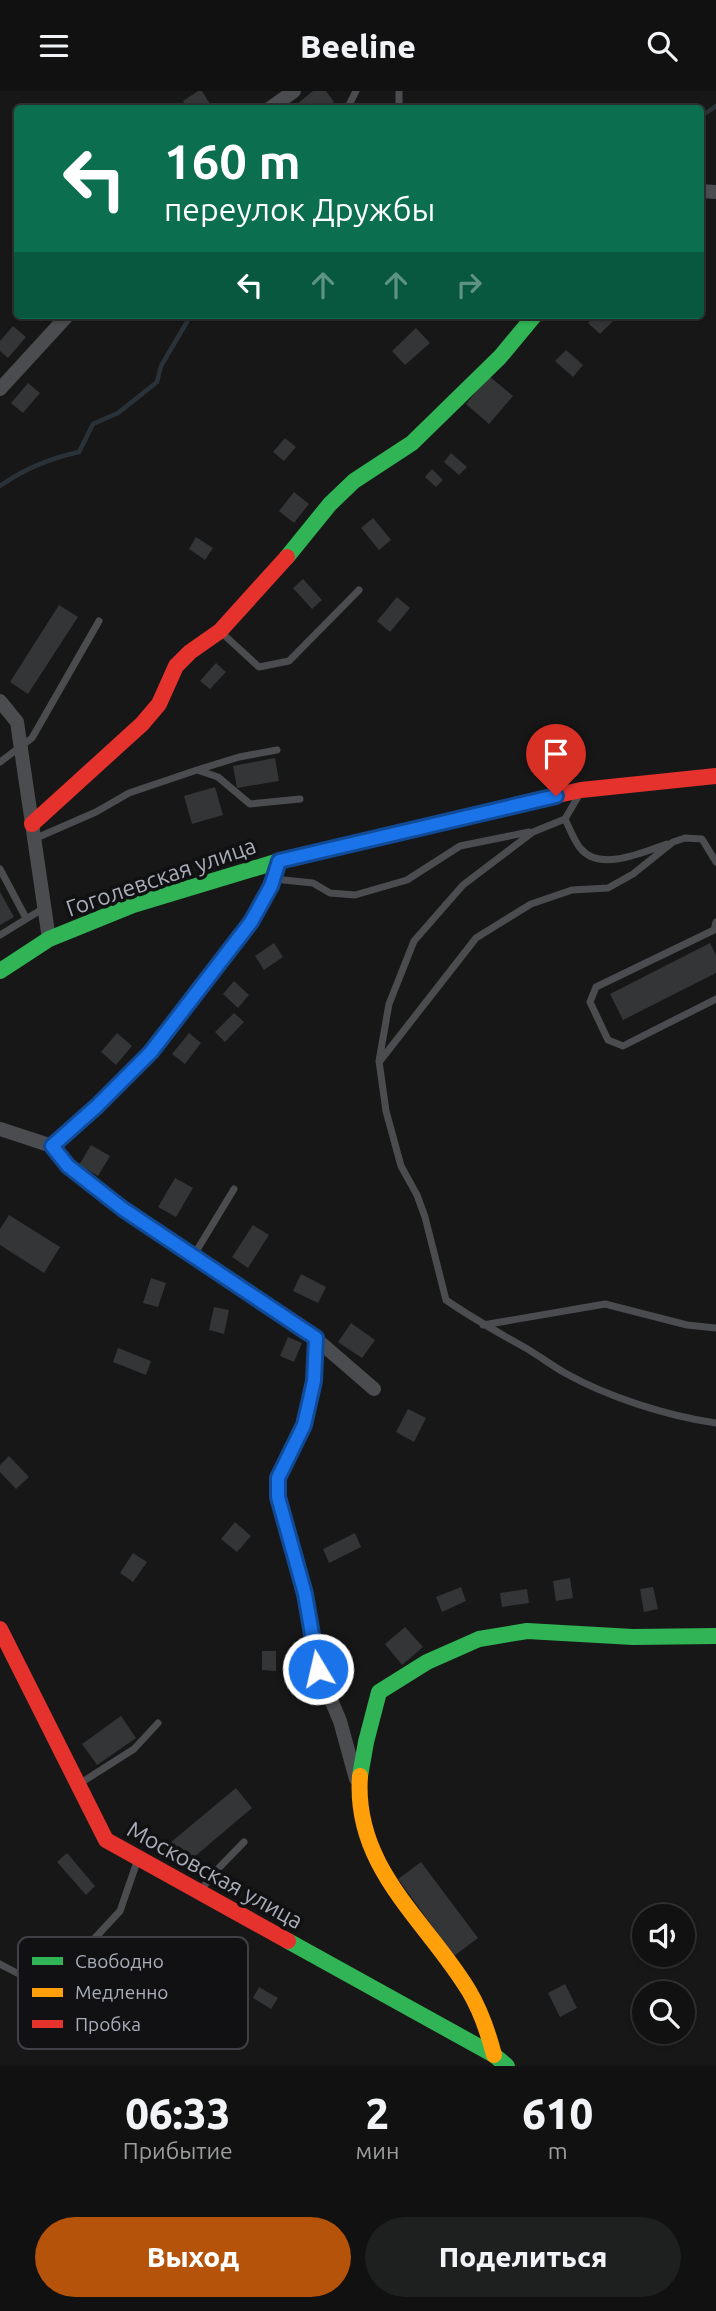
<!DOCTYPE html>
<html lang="ru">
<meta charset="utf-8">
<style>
body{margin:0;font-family:Ubuntu,sans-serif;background:#1e1f1f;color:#f1f3f6;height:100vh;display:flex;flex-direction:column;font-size:26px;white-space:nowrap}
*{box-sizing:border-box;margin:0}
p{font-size:23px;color:#9c9d9f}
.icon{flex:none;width:38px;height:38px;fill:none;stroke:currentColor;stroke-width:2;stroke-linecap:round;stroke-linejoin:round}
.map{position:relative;height:1975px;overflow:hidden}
.sheet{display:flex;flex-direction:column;background:#111;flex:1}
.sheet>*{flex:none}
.guide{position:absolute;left:14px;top:14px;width:690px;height:214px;border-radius:7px;box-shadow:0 2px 5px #0004,0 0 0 2px #303131;background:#0b6e4f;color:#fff;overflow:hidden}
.controls{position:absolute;left:632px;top:1813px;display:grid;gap:14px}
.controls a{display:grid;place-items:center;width:63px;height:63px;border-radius:50%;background:#111;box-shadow:0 2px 5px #0004,0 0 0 2px #303131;font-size:35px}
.pin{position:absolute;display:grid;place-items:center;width:60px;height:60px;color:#fff;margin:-72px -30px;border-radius:50% 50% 50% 0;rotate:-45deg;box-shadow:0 0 7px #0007}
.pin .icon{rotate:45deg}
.me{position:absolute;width:77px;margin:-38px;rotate:351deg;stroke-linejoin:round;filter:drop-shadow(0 0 5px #0008)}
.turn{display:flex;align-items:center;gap:24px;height:147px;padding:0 35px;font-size:32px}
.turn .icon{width:91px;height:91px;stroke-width:2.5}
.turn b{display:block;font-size:49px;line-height:60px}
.lanes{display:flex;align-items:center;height:66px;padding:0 35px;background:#0003;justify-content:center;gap:35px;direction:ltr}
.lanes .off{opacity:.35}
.eta{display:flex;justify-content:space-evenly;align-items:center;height:119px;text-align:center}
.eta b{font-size:42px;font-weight:800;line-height:49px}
.cta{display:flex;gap:14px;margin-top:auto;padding:14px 35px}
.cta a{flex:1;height:80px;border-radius:42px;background:#b45309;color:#fff;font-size:28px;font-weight:800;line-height:80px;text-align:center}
.cta a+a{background:#1e1f1f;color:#f1f3f6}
header{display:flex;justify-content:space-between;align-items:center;height:91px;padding:0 35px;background:#111;font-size:32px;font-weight:800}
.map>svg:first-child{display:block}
</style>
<header><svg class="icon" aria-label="menu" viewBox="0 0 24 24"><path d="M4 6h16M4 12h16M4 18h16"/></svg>Beeline<svg class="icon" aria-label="search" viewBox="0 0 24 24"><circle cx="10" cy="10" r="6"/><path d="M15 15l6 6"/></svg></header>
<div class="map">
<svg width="716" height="1975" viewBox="0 0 716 1975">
<rect width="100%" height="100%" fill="#171717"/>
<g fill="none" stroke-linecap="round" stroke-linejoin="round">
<path stroke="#2a3239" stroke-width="4.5" d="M700,26L716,15
M0,395C24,378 51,367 79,361L93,333L118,322L157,291L161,275L191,224"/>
</g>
<path fill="#343537" d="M198,0H202L213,18H188L183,10Z
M313,0H326L334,11L326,18H291Z
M596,224H613L616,227L600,243L588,232Z
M13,235L26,246L8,267L0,260V250Z
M416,237L430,252L405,274L392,260Z
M566,259L583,274L573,286L555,270Z
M489,285L513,305L489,333L466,313Z
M28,292L40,302L23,322L11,312Z
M285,347L296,356L284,370L273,361Z
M451,362L467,376L459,384L444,371Z
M432,378L443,389L436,396L425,386Z
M294,401L309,413L294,432L279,420Z
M373,427L391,449L379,459L361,437Z
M196,446L213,457L205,469L189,458Z
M303,488L322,509L312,518L293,497Z
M397,506L410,517L390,541L377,530Z
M59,514L78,526L28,603L10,591Z
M216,572L226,581L210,598L200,590Z
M275,667L279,690L237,697L233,675Z
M215,696L223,724L192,733L184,705Z
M0,801L14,826L0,834Z
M274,852L283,866L264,879L255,865Z
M710,852L716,864V882L623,929L610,903Z
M234,890L249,904L238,917L223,903Z
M234,922L244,931L225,951L215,941Z
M117,942L132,955L116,974L101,961Z
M189,942L201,952L185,973L172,963Z
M91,1054L110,1065L98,1085L79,1074Z
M175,1087L193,1097L176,1126L158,1116Z
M9,1124L60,1156L44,1182L0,1154V1138Z
M253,1134L269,1144L248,1177L232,1166Z
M301,1183L326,1196L318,1212L293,1200Z
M151,1187L166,1192L158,1216L143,1212Z
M214,1216L229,1219L224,1243L209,1239Z
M351,1232L375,1249L362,1267L338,1251Z
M288,1246L302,1252L294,1271L280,1265Z
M118,1257L151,1270L146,1284L113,1271Z
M408,1318L426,1327L414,1351L396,1341Z
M9,1365L29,1386L16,1398L0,1381V1374Z
M235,1431L251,1445L237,1461L221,1448Z
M355,1442L361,1456L329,1472L323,1458Z
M133,1462L147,1471L133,1491L120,1482Z
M570,1487L573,1507L556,1510L553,1490Z
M461,1496L466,1510L442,1521L436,1506Z
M653,1496L658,1518L644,1521L640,1498Z
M527,1498L529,1512L502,1516L500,1502Z
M405,1536L423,1556L402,1574L385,1553Z
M262,1560H276V1580L262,1579Z
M121,1625L136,1647L97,1674L82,1653Z
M236,1697L252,1717L181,1777L164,1757Z
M67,1762L95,1795L86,1804L57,1771Z
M421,1771L478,1847L454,1865L398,1788Z
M565,1893L577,1917L560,1926L548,1902Z
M259,1896L278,1907L271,1918L253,1907Z"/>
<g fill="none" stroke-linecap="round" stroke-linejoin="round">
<path stroke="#4b4c50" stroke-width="7" d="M399,0V18
M347,18L356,0
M223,543L259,576L289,570L359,499
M0,671L32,647L99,530
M197,679L239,666L277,659
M579,704L565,728L533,741L463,794L414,850L389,913L379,970L386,1020L401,1075L417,1104L425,1126L446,1209C472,1227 497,1241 524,1256C538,1264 551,1274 565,1282C608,1306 667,1325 716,1332
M565,728C570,738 574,750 581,758C600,781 644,761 667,753
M34,748L96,721L129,702L197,679L218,686L250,713L300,708
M0,778L26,827
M274,788L313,792L330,802L355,804L407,789L460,755L529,741
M716,831L714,839L596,896L590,911L608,949L623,955L716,908
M0,844L44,817
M380,970L476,847L531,813L572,799L608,797L633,783L673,751L685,747L702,748L716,771
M194,1164L234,1098
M483,1234L605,1213L687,1234L716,1237
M79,1693L134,1658L158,1632
M202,1798L212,1784L244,1751
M0,1873C19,1883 35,1894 57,1888L120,1820L138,1768"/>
<path stroke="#4b4c50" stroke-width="14" d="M269,18L294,0
M700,100L716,101
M0,298L68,224
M0,610L17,631L49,848
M0,1038L52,1055L68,1075L123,1118L315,1247L374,1298
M52,1055L97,1015L151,961L251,831L271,795L279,770
M315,1247L314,1290L304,1333L278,1387V1406L305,1503L318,1578L340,1630L356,1688"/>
<path stroke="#30b455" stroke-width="16" d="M287,466L330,413L354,390L412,352L500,266L535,224
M0,880L49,848L133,814L279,770L558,704
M360,1685L366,1651L379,1601L427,1571L479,1548L527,1540L633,1546L716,1545
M288,1850L494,1964L507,1975"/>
<path stroke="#ff9f0a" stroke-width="16" d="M360,1685C353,1777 427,1830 469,1900C481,1920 488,1941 494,1964"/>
<path stroke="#e5322d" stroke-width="16" d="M558,704L581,699L716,685
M32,733L142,633L159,613L176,575L190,561L220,540L287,466
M0,1538L106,1749L288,1850"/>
</g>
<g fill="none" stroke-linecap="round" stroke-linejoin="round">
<defs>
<path id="route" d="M318,1578L305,1503L278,1406V1387L304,1334L314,1290L316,1247L123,1118L68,1075L52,1055L97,1015L151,961L251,831L271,795L279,770L556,705"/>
</defs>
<use href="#route" stroke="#114b97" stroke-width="18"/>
<use href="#route" stroke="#1a73e8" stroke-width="12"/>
</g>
<g text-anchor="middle" stroke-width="7" stroke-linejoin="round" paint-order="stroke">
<g font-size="23" fill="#a8adb8" stroke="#111113">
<text transform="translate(161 786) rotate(-19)" y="8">Гоголевская улица</text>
<text transform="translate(215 1784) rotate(29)" y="8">Московская улица</text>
</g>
</g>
<rect x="18" y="1846" width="230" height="112" rx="10" fill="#111113" stroke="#3e4045" stroke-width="2"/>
<rect x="32" y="1866" width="31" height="8" fill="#30b455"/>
<rect x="32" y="1897" width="31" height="9" fill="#ff9f0a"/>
<rect x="32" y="1929" width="31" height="8" fill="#e5322d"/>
<g font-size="19" fill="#a8adb8">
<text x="75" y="1877">Свободно</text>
<text x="75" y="1908">Медленно</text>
<text x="75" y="1940">Пробка</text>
</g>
</svg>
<div class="controls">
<a><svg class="icon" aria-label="sound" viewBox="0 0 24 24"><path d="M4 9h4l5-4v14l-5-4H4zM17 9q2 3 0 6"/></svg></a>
<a><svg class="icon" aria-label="search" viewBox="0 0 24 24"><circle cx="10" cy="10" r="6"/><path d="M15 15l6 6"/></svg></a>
</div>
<div class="pin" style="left:556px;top:705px;background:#d93025"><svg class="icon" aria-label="arrive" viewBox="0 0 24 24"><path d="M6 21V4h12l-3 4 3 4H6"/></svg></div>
<svg class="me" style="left:318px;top:1578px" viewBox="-20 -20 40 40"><circle r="17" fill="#1a73e8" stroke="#fff" stroke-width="3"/><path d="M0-11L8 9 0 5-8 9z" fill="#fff"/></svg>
<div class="guide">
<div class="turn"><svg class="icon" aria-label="left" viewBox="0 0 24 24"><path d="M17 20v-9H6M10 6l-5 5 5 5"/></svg><div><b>160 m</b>переулок Дружбы</div></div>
<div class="lanes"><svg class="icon" aria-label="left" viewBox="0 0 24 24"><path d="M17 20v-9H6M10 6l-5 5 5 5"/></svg><svg class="icon off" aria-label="ahead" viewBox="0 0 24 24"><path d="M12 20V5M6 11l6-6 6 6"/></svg><svg class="icon off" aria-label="ahead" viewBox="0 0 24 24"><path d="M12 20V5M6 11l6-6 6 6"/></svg><svg class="icon off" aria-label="right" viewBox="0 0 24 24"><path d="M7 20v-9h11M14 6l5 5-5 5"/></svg></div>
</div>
</div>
<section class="sheet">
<div class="eta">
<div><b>06:33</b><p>Прибытие</p></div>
<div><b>2</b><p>мин</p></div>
<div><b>610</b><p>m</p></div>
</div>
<div class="cta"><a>Выход</a><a>Поделиться</a></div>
</section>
